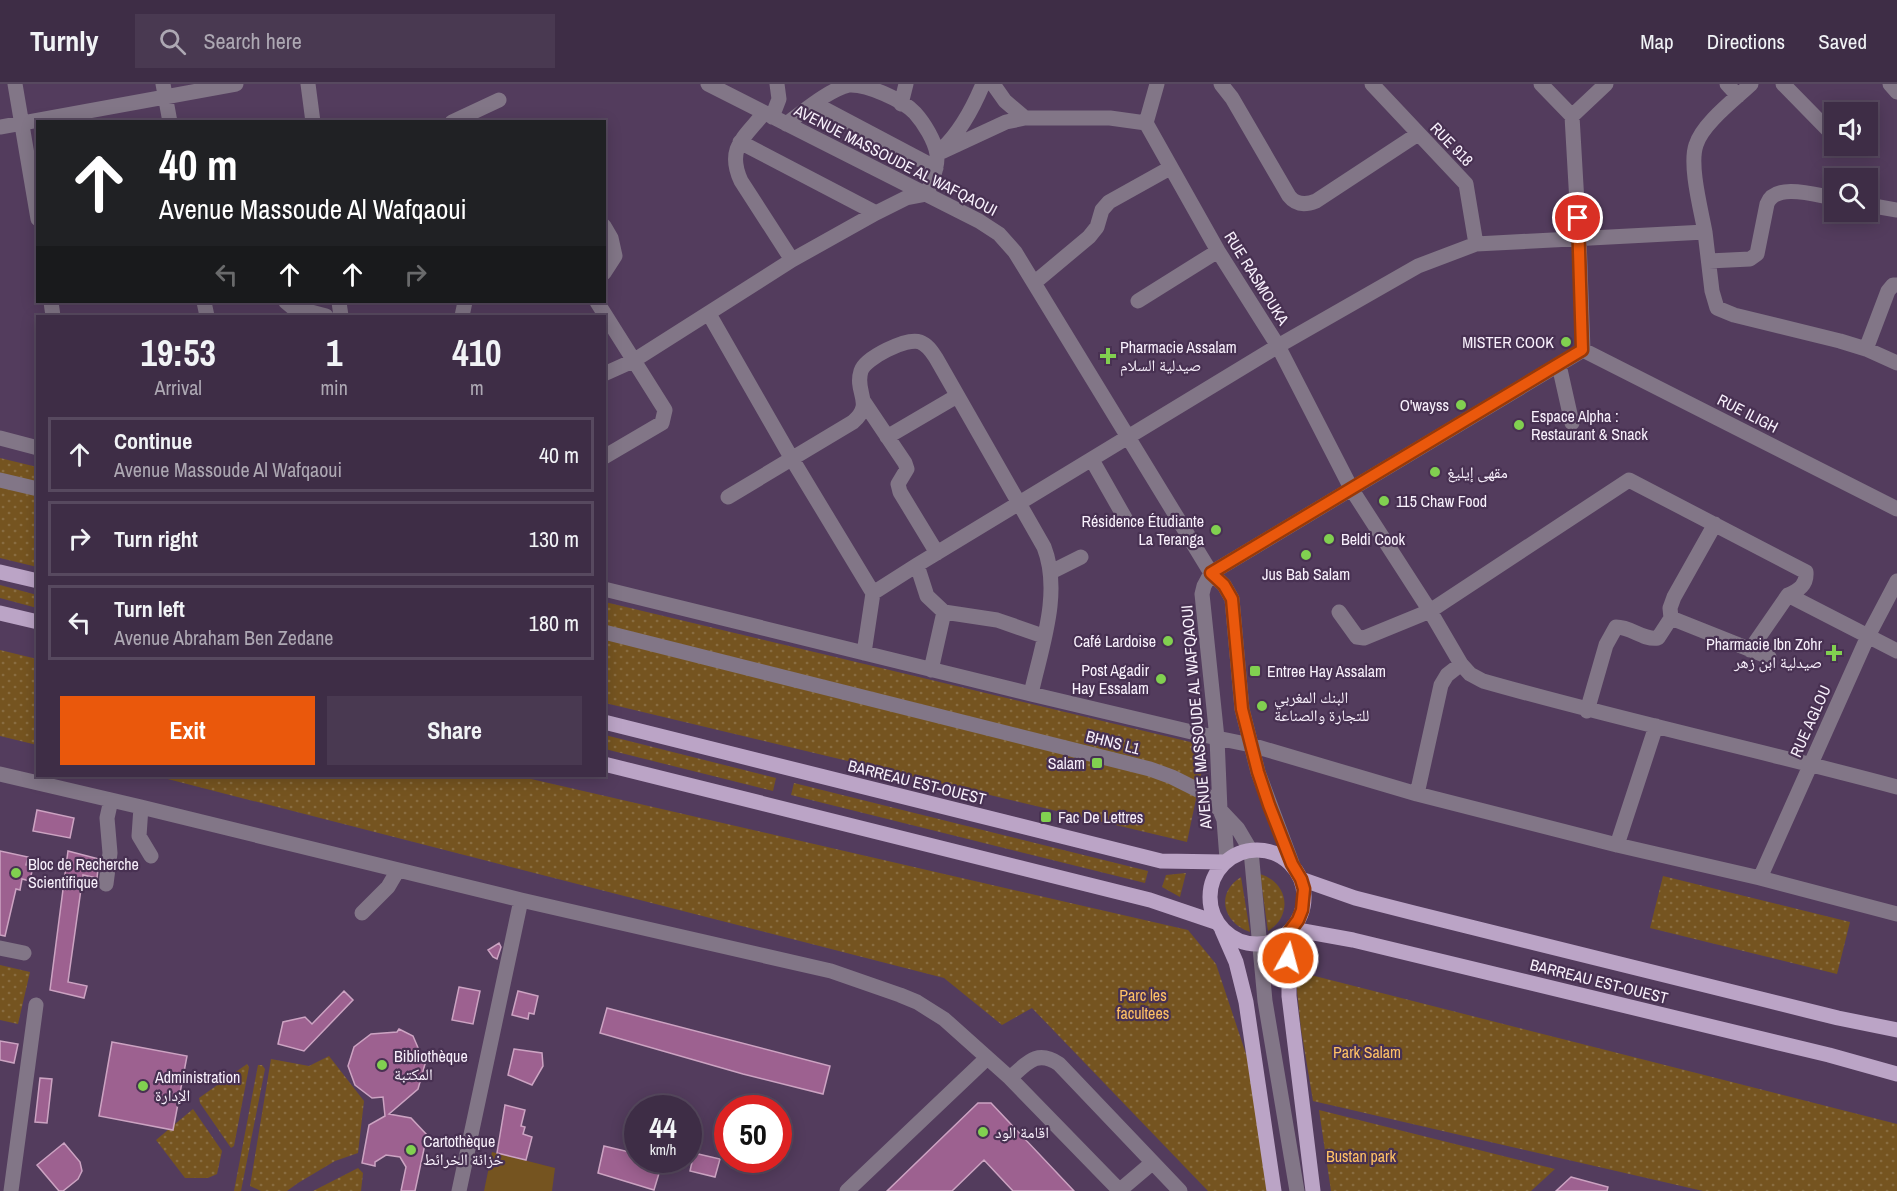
<!DOCTYPE html>
<meta charset="utf-8">
<style>
body{margin:0;font-family:"Archivo Narrow","Noto Naskh Arabic",sans-serif;background:#493951;color:#f1f3f6;height:100vh;display:flex;flex-direction:column;font-size:22px;white-space:nowrap}
*{box-sizing:border-box;margin:0}
p{font-size:20px;color:#ada8b3}
.icon{flex:none;width:33px;height:33px;fill:none;stroke:currentColor;stroke-width:2;stroke-linecap:round;stroke-linejoin:round}
.map{position:relative;flex:1;overflow:hidden}
.side{position:absolute;left:36px;top:231px;width:570px;height:462px;display:flex;flex-direction:column;background:#3e2d46;border-radius:0px;box-shadow:0 3px 15px #0003,0 0 0 2px #57495f}
.side>*{flex:none}
.banner{position:absolute;left:36px;top:36px;width:570px;height:183px;border-radius:0px;box-shadow:0 3px 15px #0003,0 0 0 2px #57495f;background:#202124;color:#fff;overflow:hidden}
.tools{position:absolute;left:1824px;top:18px;display:grid;gap:12px}
.tools a{display:grid;place-items:center;width:54px;height:54px;border-radius:0px;background:#3e2d46;box-shadow:0 3px 15px #0003,0 0 0 2px #57495f;font-size:30px}
.speed{position:absolute;left:624px;top:1011px;display:flex;gap:12px;font-size:30px;font-weight:700;text-align:center}
.speed>*{display:grid;place-content:center;width:78px;height:78px;border-radius:50%;background:#3e2d46;box-shadow:0 3px 15px #0003,0 0 0 2px #57495f;line-height:1}
.speed small{font-size:15px;font-weight:400}
.speed .limit{border:9px solid #d22;background:#fff;color:#111}
.pin{position:absolute;display:grid;place-items:center;width:51px;height:51px;color:#fff;margin:-26px;border:3px solid #fff;border-radius:50%;box-shadow:0 2px 6px #0007}
.me{position:absolute;width:66px;margin:-33px;rotate:7deg;stroke-linejoin:round;filter:drop-shadow(0 0 4px #0008)}
.turn{display:flex;align-items:center;gap:21px;height:126px;padding:0 24px;font-size:27px}
.turn .icon{width:78px;height:78px;stroke-width:2.5}
.turn b{display:block;font-size:42px;line-height:51px}
.lanes{display:flex;align-items:center;height:57px;padding:0 24px;background:#0003;justify-content:center;gap:30px;direction:ltr}
.lanes .off{opacity:.35}
.eta{display:flex;justify-content:space-evenly;align-items:center;height:102px;text-align:center}
.eta b{font-size:36px;font-weight:700;line-height:42px}
.action{display:flex;gap:12px;margin-top:auto;padding:12px 24px}
.action a{flex:1;height:69px;border-radius:0px;background:#ea580c;color:#fff;font-size:24px;font-weight:700;line-height:69px;text-align:center}
.action a+a{background:#493951;color:#f1f3f6}
ul{padding:0;list-style:none}
li{display:flex;align-items:center;gap:18px;height:75px;margin:0 12px 9px;padding:0 12px;border:3px solid #57495f;border-radius:0px}
li div{flex:1}
li b{display:block;font-size:22px}
li em{font-style:normal}
header{display:flex;align-items:center;gap:36px;box-sizing:border-box;height:84px;padding:0 30px;background:#3e2d46;border-bottom:2px solid #57495f}
header strong{font-size:28px}
nav{display:flex;gap:33px;margin-inline-start:auto;font-size:21px}
.search{width:420px;height:54px;background:#493951;display:flex;align-items:center;gap:15px;box-sizing:border-box;padding:0 21px;border-radius:0px;color:#ada8b3;font-size:22px}
.map>svg:first-child{display:block}
</style>
<header>
<strong>Turnly</strong>
<div class="search"><svg class="icon" aria-label="search" viewBox="0 0 24 24"><circle cx="10" cy="10" r="6"/><path d="M15 15l6 6"/></svg>Search here</div>
<nav><a>Map</a><a>Directions</a><a>Saved</a></nav>
</header>
<div class="map">
<svg width="1897" height="1107" viewBox="0 0 1897 1107">
<defs>
<pattern id="green-dots" width="8" height="8" patternUnits="userSpaceOnUse" patternTransform="scale(1.5)"><rect width="8" height="8" fill="#755420"/><path d="M2 2h.1M6 6h.1" fill="none" stroke="#896d41" stroke-width="1.8" stroke-linecap="round"/></pattern>
</defs>
<rect width="100%" height="100%" fill="#533c5d"/>
<path fill="url(#green-dots)" d="M0,374L37,383V483L0,474Z
M0,501L37,511V524L0,514Z
M605,518L1207,662L1187,758L605,619Z
M0,566L37,575V661L0,652Z
M605,651L776,694L773,707L605,665Z
M156,692H518L1188,846L1216,880L1253,991L1267,1107H1208L1032,924L1002,941L944,894Z
M794,699L1148,787L1145,799L791,711Z
M1186,789L1180,813L1162,803L1166,791Z
M1260,790C1289,799 1293,832 1268,847Z
M1663,792L1850,838L1837,890L1650,844Z
M1241,793L1250,848C1223,839 1215,809 1241,793Z
M0,881L30,888L18,940L0,936Z
M1295,887L1897,1040V1107H1703L1313,1017L1301,945Z
M329,972L364,1017L358,1069L335,1077L298,1099L287,1107H261L250,1102L271,975L309,982Z
M247,980L249,983L234,1062L231,1064L200,1019L199,1014Z
M258,981H262L265,985L241,1107H234Z
M193,1025L222,1067L217,1090L208,1094H185L156,1056Z
M1319,1026L1555,1085L1531,1107H1331Z
M358,1084L363,1089L361,1107H313Z"/>
<path fill="#755420" d="M492,1068L555,1084L552,1107H484Z"/>
<path fill="#9d6190" stroke="#cca3c2" stroke-width="1.5" d="M37,726L74,734L70,754L33,747Z
M0,767L28,773L26,781L33,782L30,797L22,795L20,806L16,805L5,852L0,851Z
M68,767L99,775L97,794L83,791L68,898L87,902L84,914L50,906Z
M499,859L501,863L497,875L493,873L488,866Z
M459,903L480,907L473,940L452,936Z
M344,907L353,916L304,967L278,960L283,938L305,933L312,940Z
M518,907L538,912L534,930L529,929L528,935L512,931Z
M607,924L830,982L823,1010L743,990L600,949Z
M399,945L413,952L425,980L418,1005L389,1030L411,1034L427,1051L415,1107H401L406,1083L400,1073L386,1071L375,1078V1082L362,1079L369,1041L385,1032L383,1013L372,1014L355,1001L348,982L354,963L371,950L397,948Z
M0,957L18,960L14,979L0,976Z
M112,958L187,972L173,1046L99,1032Z
M514,965L542,969L543,982L532,1001L508,991Z
M40,994L52,995L47,1039L35,1038Z
M978,1019H991L1074,1107H1013L984,1076L952,1107H887Z
M505,1021L525,1026L521,1042L525,1043L523,1050L532,1053L526,1076L497,1069Z
M64,1059L80,1078L82,1087L78,1095L63,1107H59L37,1081Z
M604,1062L638,1070V1076H663L654,1106L598,1089Z
M694,1069L720,1075L715,1093L690,1087Z
M1571,1093L1608,1103L1607,1107H1556Z"/>
<g fill="none" stroke-linecap="round" stroke-linejoin="round">
<path stroke="#827687" stroke-width="15" d="M15,0L38,135
M163,0L170,38
M308,0L313,38
M708,0L979,137L999,150L1015,168L1211,489L1224,501L1232,515L1242,625L1258,688L1292,779
M993,0L1005,17L1025,34H1110L1146,39
M1157,0L1146,39L1218,167L1278,262L1352,406L1430,527L1461,580L1470,590L1483,597C1620,636 1759,666 1897,703
M1221,0L1232,14L1289,112C1296,121 1306,121 1316,117L1418,50
M1372,0L1466,100L1476,160
M1541,0L1572,32L1579,154L1583,266
M1727,0L1738,12
M1783,0L1834,52
M1890,0L1897,8
M815,20L936,84
M901,20L906,0
M764,29C744,54 726,64 741,97L792,176
M1572,32L1606,0
M772,33L779,15L777,0
M452,38L499,16
M0,43L236,0
M740,58L876,129
M1844,62L1845,63
M942,65C961,47 973,24 983,0
M937,70L1006,38L1025,34
M1868,121L1897,126
M604,142L611,154L615,172L604,189
M1705,148C1701,126 1689,81 1696,61C1702,40 1735,15 1751,0
M1709,177L1750,175L1757,170L1767,120C1775,98 1816,111 1834,114
M1034,199L1089,153L1097,143L1102,126L1109,118L1170,84
M1138,217L1218,167
M51,218L53,232
M204,218L207,232
M286,218L292,223L326,232
M339,218L341,232
M597,218L665,326L662,339L604,373
M709,230L792,375L873,509L864,569
M462,232L465,218
M1866,265L1888,207L1893,201H1897
M1583,266L1897,425
M1559,281L1572,339
M604,290L633,277L792,176L876,129L906,114L927,110C931,98 938,84 937,70C935,57 924,39 915,29C903,16 867,0 849,1C828,6 803,28 786,40
M864,318L905,379L907,385L898,400L900,408L937,469
M887,353L957,312
M0,354L38,364
M1092,376L1125,434
M0,396L38,405
M728,413L853,338C875,319 854,309 861,287C865,274 907,253 920,258C928,261 932,268 936,274L1044,463C1062,509 1041,564 1031,610
M1715,440L1674,513L1670,524L1671,534L1769,573
M917,481L927,512L944,528L997,536L1043,552
M1051,488L1081,473
M604,505L1031,610L1217,654L1251,661L1417,710L1617,761L1760,794L1897,830
M873,509L917,481L1278,262L1418,182L1476,160L1705,148L1712,207L1717,224L1734,231L1840,257L1866,265L1897,279
M1339,528L1357,553L1364,554L1430,527L1629,396L1806,488C1807,501 1799,506 1788,511L1897,567
M604,548L1150,685L1172,693L1204,709L1238,745L1251,767L1265,917L1297,1107
M1750,566L1788,511
M931,586L944,528
M1587,627L1606,561L1616,543C1632,543 1642,556 1658,554L1671,534
M0,690L141,723L521,816L831,887L900,911L917,918L944,935L1010,994L1120,1107
M1417,710L1441,601L1447,591L1461,580
M141,723L139,752L151,772
M1617,761L1656,642
M1227,775L1224,736L1220,726L1217,654L1202,510L1204,502L1211,489L1583,266
M1760,794L1868,552L1897,497
M106,800L110,769L107,734L111,716
M362,829L388,803L398,786
M0,864L24,869
M1010,994C1027,979 1037,965 1059,980L1180,1107
M11,1107L36,921
M459,1107L521,816
M847,1107L987,974
M1119,1107L1152,1079"/>
<path stroke="#bba4c6" stroke-width="15" d="M0,488L38,497
M0,529L38,538
M604,638L1161,777L1224,778
M604,680L1150,816L1218,839
M1210 813a47 47 0 1 1 94 0a47 47 0 1 1-94 0Z
M1301,795L1355,814L1414,829L1838,934L1897,946
M1292,845L1353,856L1829,971L1897,990
M1222,846L1236,878L1246,918L1274,1107
M1289,848V912L1313,1107"/>
</g>
<g fill="none" stroke-linecap="round" stroke-linejoin="round">
<defs>
<path id="route" d="M1288,874L1289,848L1298,836L1302,826L1304,805L1301,795L1292,780L1269,721L1258,688L1242,625L1232,515L1224,501L1211,489L1582,266L1578,134"/>
</defs>
<use href="#route" stroke="#983908" stroke-width="15"/>
<use href="#route" stroke="#ea580c" stroke-width="10"/>
</g>
<g fill="#81d050" stroke="#483152" stroke-width="2">
<circle cx="1566" cy="258" r="6"/>
<path d="M1105 263h6v6h6v6h-6v6h-6v-6h-6v-6h6z"/>
<circle cx="1461" cy="321" r="6"/>
<circle cx="1519" cy="341" r="6"/>
<circle cx="1435" cy="388" r="6"/>
<circle cx="1384" cy="417" r="6"/>
<circle cx="1216" cy="446" r="6"/>
<circle cx="1329" cy="455" r="6"/>
<circle cx="1306" cy="471" r="6"/>
<circle cx="1168" cy="557" r="6"/>
<path d="M1831 560h6v6h6v6h-6v6h-6v-6h-6v-6h6z"/>
<rect x="1249" y="581" width="12" height="12" rx="3"/>
<circle cx="1161" cy="595" r="6"/>
<circle cx="1262" cy="622" r="6"/>
<rect x="1091" y="673" width="12" height="12" rx="3"/>
<rect x="1040" y="727" width="12" height="12" rx="3"/>
<circle cx="16" cy="789" r="6"/>
<circle cx="382" cy="981" r="6"/>
<circle cx="143" cy="1002" r="6"/>
<circle cx="983" cy="1048" r="6"/>
<circle cx="411" cy="1066" r="6"/>
</g>
<g text-anchor="middle" stroke-width="4.5" stroke-linejoin="round" paint-order="stroke">
<g font-size="16" fill="#f8f0fc" stroke="#483152">
<text transform="translate(1452 60) rotate(46)" y="6">RUE 918</text>
<text transform="translate(896 76) rotate(27)" y="6">AVENUE MASSOUDE AL WAFQAOUI</text>
<text transform="translate(1257 194) rotate(58)" y="6">RUE RASMOUKA</text>
<text transform="translate(1748 329) rotate(27)" y="6">RUE ILIGH</text>
<text transform="translate(1196 633) rotate(-95)" y="6">AVENUE MASSOUDE AL WAFQAOUI</text>
<text transform="translate(1810 637) rotate(-66)" y="6">RUE AGLOU</text>
<text transform="translate(1113 658) rotate(14)" y="6">BHNS L1</text>
<text transform="translate(917 698) rotate(14)" y="6">BARREAU EST-OUEST</text>
<text transform="translate(1599 897) rotate(14)" y="6">BARREAU EST-OUEST</text>
</g>
<g font-size="16" fill="#f8f0fc" stroke="#483152" text-anchor="start">
<text x="1554" y="264" text-anchor="end">MISTER COOK</text>
<text x="1120" y="269">Pharmacie Assalam<tspan x="1120" dy="18">صيدلية السلام</tspan></text>
<text x="1449" y="327" text-anchor="end">O'wayss</text>
<text x="1531" y="338">Espace Alpha :<tspan x="1531" dy="18">Restaurant &amp; Snack</tspan></text>
<text x="1447" y="394">مقهى إيليغ</text>
<text x="1396" y="423">115 Chaw Food</text>
<text x="1204" y="443" text-anchor="end">Résidence Étudiante<tspan x="1204" dy="18">La Teranga</tspan></text>
<text x="1341" y="461">Beldi Cook</text>
<text x="1306" y="496" text-anchor="middle">Jus Bab Salam</text>
<text x="1156" y="563" text-anchor="end">Café Lardoise</text>
<text x="1822" y="566" text-anchor="end">Pharmacie Ibn Zohr<tspan x="1822" dy="18">صيدلية ابن زهر</tspan></text>
<text x="1149" y="592" text-anchor="end">Post Agadir<tspan x="1149" dy="18">Hay Essalam</tspan></text>
<text x="1267" y="593">Entree Hay Assalam</text>
<text x="1274" y="619">البنك المغربي<tspan x="1274" dy="18">للتجارة والصناعة</tspan></text>
<text x="1085" y="685" text-anchor="end">Salam</text>
<text x="1058" y="739">Fac De Lettres</text>
<text x="28" y="786">Bloc de Recherche<tspan x="28" dy="18">Scientifique</tspan></text>
<text x="394" y="978">Bibliothèque<tspan x="394" dy="18">المكتبة</tspan></text>
<text x="155" y="999">Administration<tspan x="155" dy="18">الإدارة</tspan></text>
<text x="995" y="1054">اقامة الود</text>
<text x="423" y="1063">Cartothèque<tspan x="423" dy="18">خزائة الخرائط</tspan></text>
</g>
<g font-size="16" fill="#ffc165" stroke="#483152">
<text x="1143" y="917">Parc les<tspan x="1143" dy="18">facultees</tspan></text>
<text x="1367" y="974">Park Salam</text>
<text x="1361" y="1078">Bustan park</text>
</g>
</g>
</svg>
<div class="tools">
<a><svg class="icon" aria-label="sound" viewBox="0 0 24 24"><path d="M4 9h4l5-4v14l-5-4H4zM17 9q2 3 0 6"/></svg></a>
<a><svg class="icon" aria-label="search" viewBox="0 0 24 24"><circle cx="10" cy="10" r="6"/><path d="M15 15l6 6"/></svg></a>
</div>
<div class="speed"><div>44<small>km/h</small></div><div class="limit">50</div></div>
<div class="pin" style="left:1578px;top:134px;background:#d93025"><svg class="icon" aria-label="arrive" viewBox="0 0 24 24"><path d="M6 21V4h12l-3 4 3 4H6"/></svg></div>
<svg class="me" style="left:1288px;top:874px" viewBox="-20 -20 40 40"><circle r="17" fill="#ea580c" stroke="#fff" stroke-width="3"/><path d="M0-11L8 9 0 5-8 9z" fill="#fff"/></svg>
<div class="banner">
<div class="turn"><svg class="icon" aria-label="ahead" viewBox="0 0 24 24"><path d="M12 20V5M6 11l6-6 6 6"/></svg><div><b>40 m</b>Avenue Massoude Al Wafqaoui</div></div>
<div class="lanes"><svg class="icon off" aria-label="left" viewBox="0 0 24 24"><path d="M17 20v-9H6M10 6l-5 5 5 5"/></svg><svg class="icon" aria-label="ahead" viewBox="0 0 24 24"><path d="M12 20V5M6 11l6-6 6 6"/></svg><svg class="icon" aria-label="ahead" viewBox="0 0 24 24"><path d="M12 20V5M6 11l6-6 6 6"/></svg><svg class="icon off" aria-label="right" viewBox="0 0 24 24"><path d="M7 20v-9h11M14 6l5 5-5 5"/></svg></div>
</div>
<section class="side">
<div class="eta">
<div><b>19:53</b><p>Arrival</p></div>
<div><b>1</b><p>min</p></div>
<div><b>410</b><p>m</p></div>
</div>
<ul>
<li><svg class="icon" aria-label="ahead" viewBox="0 0 24 24"><path d="M12 20V5M6 11l6-6 6 6"/></svg><div><b>Continue</b><p>Avenue Massoude Al Wafqaoui</p></div><em>40 m</em></li>
<li><svg class="icon" aria-label="right" viewBox="0 0 24 24"><path d="M7 20v-9h11M14 6l5 5-5 5"/></svg><div><b>Turn right</b></div><em>130 m</em></li>
<li><svg class="icon" aria-label="left" viewBox="0 0 24 24"><path d="M17 20v-9H6M10 6l-5 5 5 5"/></svg><div><b>Turn left</b><p>Avenue Abraham Ben Zedane</p></div><em>180 m</em></li>
</ul>
<div class="action"><a>Exit</a><a>Share</a></div>
</section>
</div>
